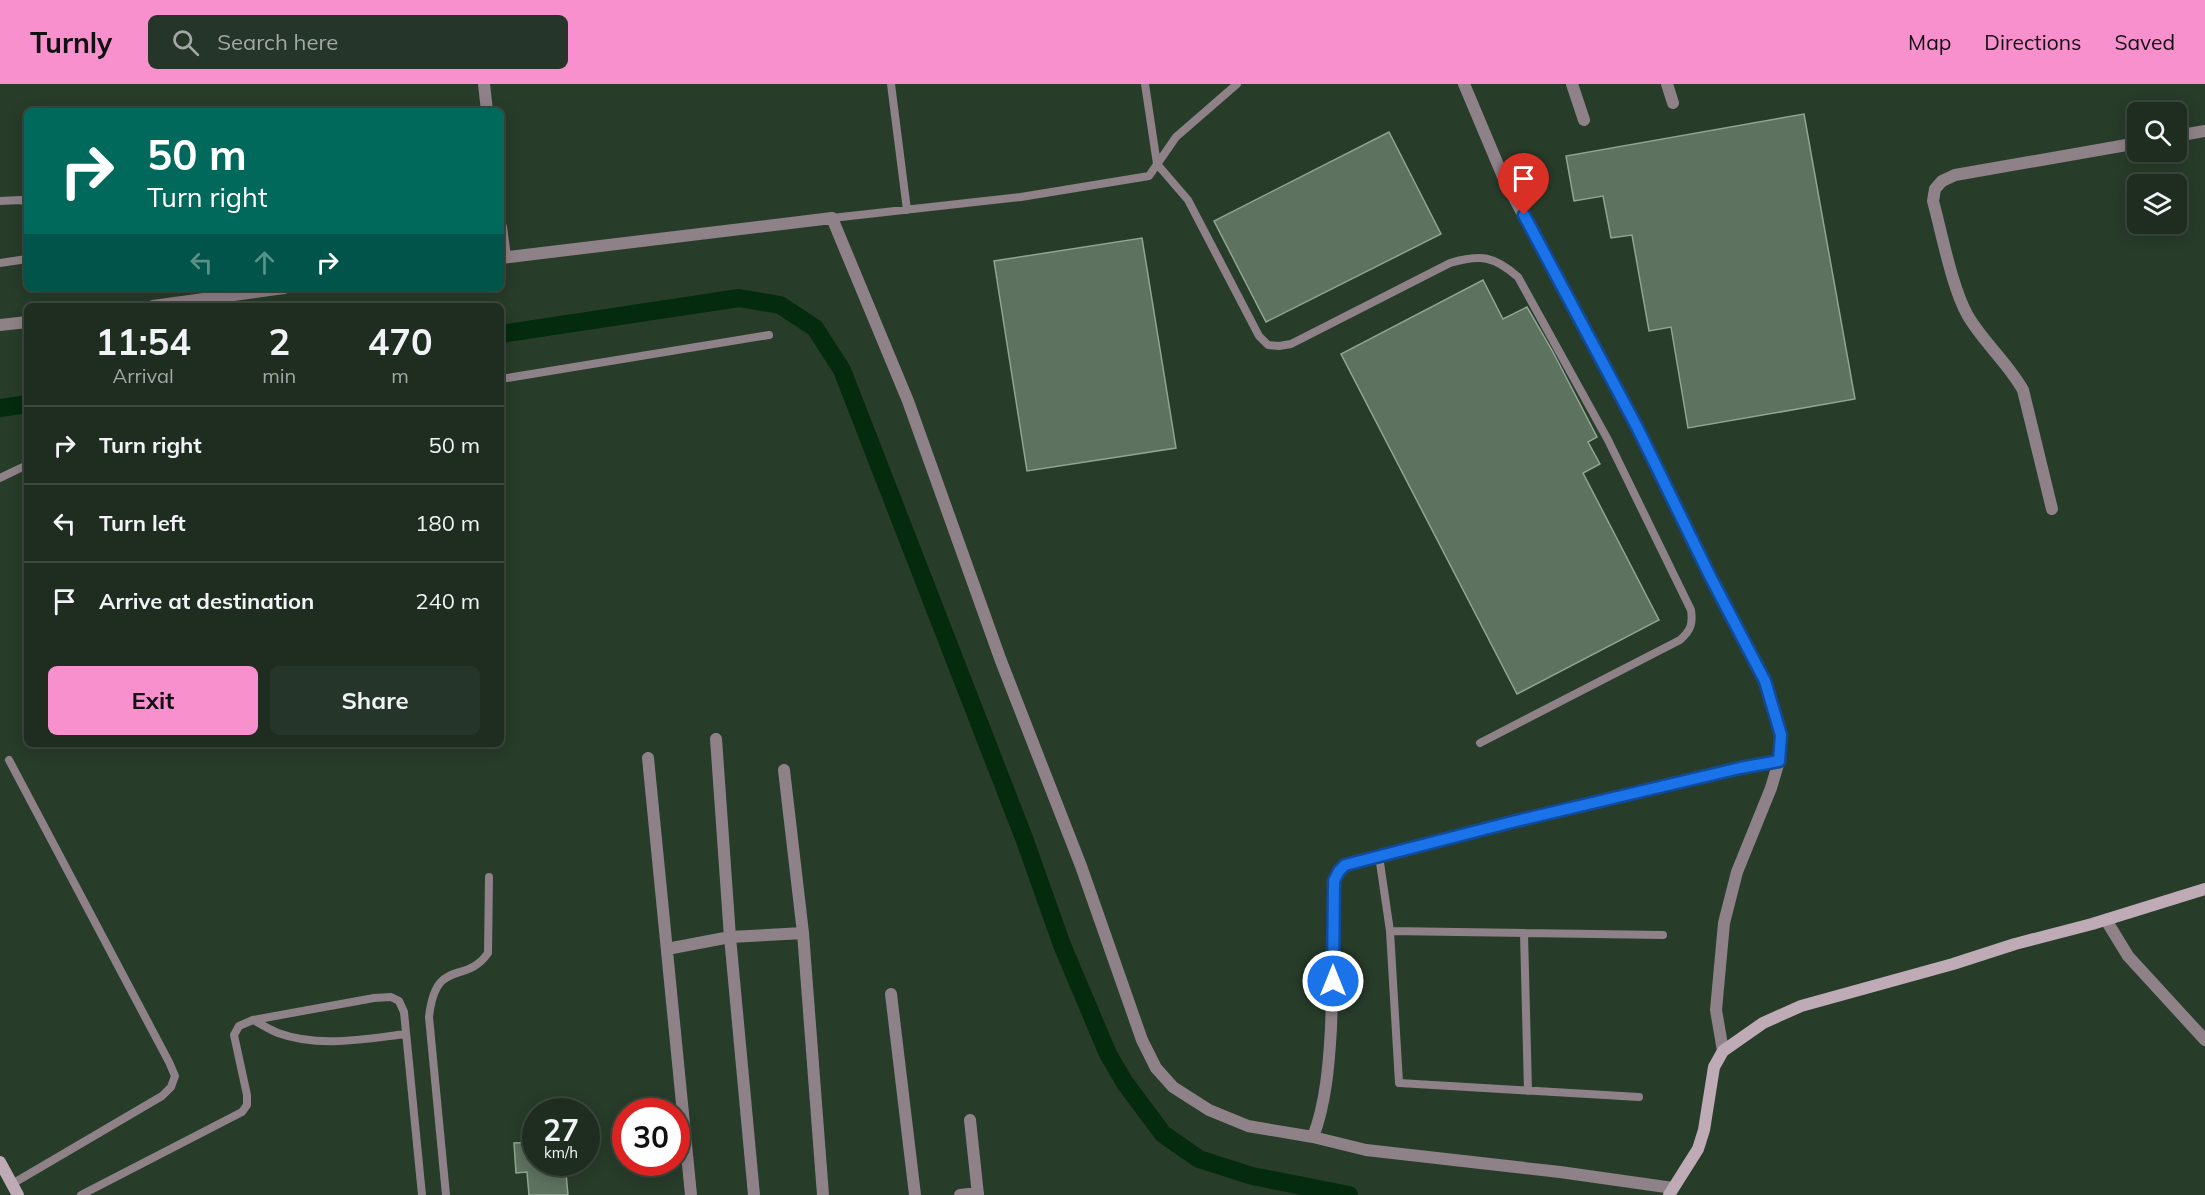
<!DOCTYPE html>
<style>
body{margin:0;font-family:Mulish,sans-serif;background:#263529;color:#f1f3f6;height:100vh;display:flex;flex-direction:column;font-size:22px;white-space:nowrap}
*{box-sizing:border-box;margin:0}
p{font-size:20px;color:#a1a8a5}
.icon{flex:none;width:33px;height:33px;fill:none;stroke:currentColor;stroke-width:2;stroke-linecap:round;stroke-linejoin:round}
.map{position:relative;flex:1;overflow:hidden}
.sheet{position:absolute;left:24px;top:219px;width:480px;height:444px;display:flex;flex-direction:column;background:#1e2d20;border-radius:9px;box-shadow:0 3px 15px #0003,0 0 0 2px #3c493e}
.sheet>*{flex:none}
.guide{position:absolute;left:24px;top:24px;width:480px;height:183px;border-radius:9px;box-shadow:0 3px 15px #0003,0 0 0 2px #3c493e;background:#00695c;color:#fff;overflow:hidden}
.fabs{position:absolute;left:2127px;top:18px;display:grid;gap:12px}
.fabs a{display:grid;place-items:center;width:60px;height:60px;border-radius:9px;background:#1e2d20;box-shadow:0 3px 15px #0003,0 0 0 2px #3c493e;font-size:30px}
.speed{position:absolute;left:522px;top:1014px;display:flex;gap:12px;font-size:30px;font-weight:700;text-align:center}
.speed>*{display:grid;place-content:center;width:78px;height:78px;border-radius:50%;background:#1e2d20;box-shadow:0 3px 15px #0003,0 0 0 2px #3c493e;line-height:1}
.speed small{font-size:15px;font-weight:400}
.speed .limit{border:9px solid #d22;background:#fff;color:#111}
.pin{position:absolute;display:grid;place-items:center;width:51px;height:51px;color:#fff;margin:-62px -26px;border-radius:50% 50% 50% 0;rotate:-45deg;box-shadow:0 0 6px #0007}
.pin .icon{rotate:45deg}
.me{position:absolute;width:66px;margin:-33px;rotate:0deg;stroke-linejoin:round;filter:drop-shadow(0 0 4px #0008)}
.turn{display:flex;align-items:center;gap:21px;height:126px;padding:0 24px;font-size:27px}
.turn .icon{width:78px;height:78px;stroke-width:2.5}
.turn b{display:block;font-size:42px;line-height:51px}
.lanes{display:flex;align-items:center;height:57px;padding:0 24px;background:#0003;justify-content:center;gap:30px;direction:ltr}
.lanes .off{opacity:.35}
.eta{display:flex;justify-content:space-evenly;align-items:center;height:102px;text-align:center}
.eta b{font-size:36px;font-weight:700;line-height:42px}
.primary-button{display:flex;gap:12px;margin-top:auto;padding:12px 24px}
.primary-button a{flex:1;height:69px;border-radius:9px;background:#f790cd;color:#111;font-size:24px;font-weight:700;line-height:69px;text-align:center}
.primary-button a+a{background:#263529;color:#f1f3f6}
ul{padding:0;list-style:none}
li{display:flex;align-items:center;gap:18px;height:78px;padding:0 24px;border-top:2px solid #3c493e}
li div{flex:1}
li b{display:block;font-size:22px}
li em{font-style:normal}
header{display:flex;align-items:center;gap:36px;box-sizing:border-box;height:84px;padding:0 30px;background:#f790cd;color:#111}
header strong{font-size:28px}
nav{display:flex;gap:33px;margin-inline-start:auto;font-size:21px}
.search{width:420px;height:54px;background:#263529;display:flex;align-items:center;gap:15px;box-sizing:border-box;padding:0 21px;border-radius:9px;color:#a1a8a5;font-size:22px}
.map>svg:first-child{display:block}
</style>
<header>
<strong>Turnly</strong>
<div class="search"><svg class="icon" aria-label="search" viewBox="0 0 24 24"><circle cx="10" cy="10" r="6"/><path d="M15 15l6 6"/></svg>Search here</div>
<nav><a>Map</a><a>Directions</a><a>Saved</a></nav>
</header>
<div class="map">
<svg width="2205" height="1111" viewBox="0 0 2205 1111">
<rect width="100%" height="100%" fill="#283c2a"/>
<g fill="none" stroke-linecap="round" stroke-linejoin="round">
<path stroke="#042b0d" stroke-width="18" d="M501,250L739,214L780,221L815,244L842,286L1024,754L1062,861L1108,970L1125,999L1163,1050L1199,1075L1252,1092L1349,1111
M0,324L27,320"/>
</g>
<path fill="#5d725f" stroke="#90a692" stroke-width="1.5" d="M1804,30L1855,315L1688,344L1671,243L1649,247L1632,151L1611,154L1603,112L1574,117L1566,72Z
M1389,48L1441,150L1266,238L1214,137Z
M1142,154L1176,364L1027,387L994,177Z
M1483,196L1503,235L1527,223L1553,268L1597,353L1588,358L1600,380L1583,389L1659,536L1517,610L1341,270Z
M536,1058V1078H565L568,1111H529L527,1088L516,1089L514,1059Z"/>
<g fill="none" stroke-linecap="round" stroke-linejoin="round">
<path stroke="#8e8188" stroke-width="8" d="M891,0L907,126
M1145,0L1157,80L1188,116L1259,252L1268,261L1279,262L1291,260L1450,179C1481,170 1494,172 1518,193L1608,356L1691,526C1693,540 1691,546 1680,556L1480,659
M0,117L21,116L27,119
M832,134L1021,113L1149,92L1176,53L1237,0
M0,179L27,175
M501,295L769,251
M0,394L27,381
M9,676L169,978L175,992L171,1003L162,1012L12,1100
M1379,772L1390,847L1399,999L1639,1013
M1390,847L1663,851
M1524,849L1528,1007
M253,936C261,940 270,946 278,949C319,964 364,955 406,950
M81,1111L242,1028L247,1021V1011L234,951L239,942L253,936L374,914L391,913L399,917L404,928L422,1111
M446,1111L429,933C436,872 465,902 488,869L489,793"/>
<path stroke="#8e8188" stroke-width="12" d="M484,0L487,27
M1464,0L1504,95L1637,343L1700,473L1765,597L1781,651L1779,677L1771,704L1737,788L1724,839L1716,926L1723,967
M1572,0L1584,36
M1667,0L1673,19
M2176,52L2205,47
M501,143L505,173
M501,174L832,134L908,317L1001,577L1081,782L1142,956L1156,984L1173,1003L1209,1026L1248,1042L1313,1053C1326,1019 1329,980 1331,944C1333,895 1333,846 1334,797L1339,787L1345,781L1512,738L1739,684L1779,677
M153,222L284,204
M0,241L27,238
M2052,425L2023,306C2008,279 1984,259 1968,232C1952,204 1942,150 1933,117L1935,105L1942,97L1955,91L2138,59
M716,655L730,853L754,1111
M648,674L691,1111
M784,686L803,849L823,1111
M2106,836L2128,872L2205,956
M667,865L730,853L803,849
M891,910L915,1111
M970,1036L978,1111
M1313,1053L1366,1066L1560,1088L1673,1104
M960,1111L978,1109"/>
<path stroke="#bfabb6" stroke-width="12" d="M0,1078L18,1111
M1669,1111L1698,1065L1704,1046L1714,983L1723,967L1763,939L1801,922L1953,880L2015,860L2092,840L2205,805"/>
</g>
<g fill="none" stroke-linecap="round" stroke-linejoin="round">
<defs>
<path id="route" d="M1333,897L1334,797L1339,787L1345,781L1512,738L1740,684L1779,677L1781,651L1765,597L1710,492L1637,343L1524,131"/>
</defs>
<use href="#route" stroke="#114b97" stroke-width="15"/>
<use href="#route" stroke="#1a73e8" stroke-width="10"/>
</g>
</svg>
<div class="fabs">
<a><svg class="icon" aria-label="search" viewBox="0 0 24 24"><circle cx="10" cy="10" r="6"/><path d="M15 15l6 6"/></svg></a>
<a><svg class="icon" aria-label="layers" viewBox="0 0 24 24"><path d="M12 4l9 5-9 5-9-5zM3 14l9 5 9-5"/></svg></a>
</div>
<div class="speed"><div>27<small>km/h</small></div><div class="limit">30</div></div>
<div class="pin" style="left:1524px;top:131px;background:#d93025"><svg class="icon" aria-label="arrive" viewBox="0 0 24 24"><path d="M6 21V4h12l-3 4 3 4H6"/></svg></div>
<svg class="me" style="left:1333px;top:897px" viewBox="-20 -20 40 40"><circle r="17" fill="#1a73e8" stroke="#fff" stroke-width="3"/><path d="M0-11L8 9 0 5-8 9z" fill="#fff"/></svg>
<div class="guide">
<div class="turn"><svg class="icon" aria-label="right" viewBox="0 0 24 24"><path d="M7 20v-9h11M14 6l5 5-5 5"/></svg><div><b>50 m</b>Turn right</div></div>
<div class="lanes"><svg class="icon off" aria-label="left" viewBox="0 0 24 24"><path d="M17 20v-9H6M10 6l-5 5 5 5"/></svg><svg class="icon off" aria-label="ahead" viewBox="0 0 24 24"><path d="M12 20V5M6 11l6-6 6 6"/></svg><svg class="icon" aria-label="right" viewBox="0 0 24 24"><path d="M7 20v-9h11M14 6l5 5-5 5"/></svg></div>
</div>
<section class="sheet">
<div class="eta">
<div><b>11:54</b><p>Arrival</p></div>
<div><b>2</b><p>min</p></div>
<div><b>470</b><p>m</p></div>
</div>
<ul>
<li><svg class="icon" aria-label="right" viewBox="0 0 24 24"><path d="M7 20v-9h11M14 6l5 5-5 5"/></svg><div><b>Turn right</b></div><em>50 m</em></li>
<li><svg class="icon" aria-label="left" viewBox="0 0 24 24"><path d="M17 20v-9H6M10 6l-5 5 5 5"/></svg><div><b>Turn left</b></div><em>180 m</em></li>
<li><svg class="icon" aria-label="arrive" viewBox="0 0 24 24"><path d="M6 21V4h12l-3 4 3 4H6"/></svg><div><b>Arrive at destination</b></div><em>240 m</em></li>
</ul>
<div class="primary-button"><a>Exit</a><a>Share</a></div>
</section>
</div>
